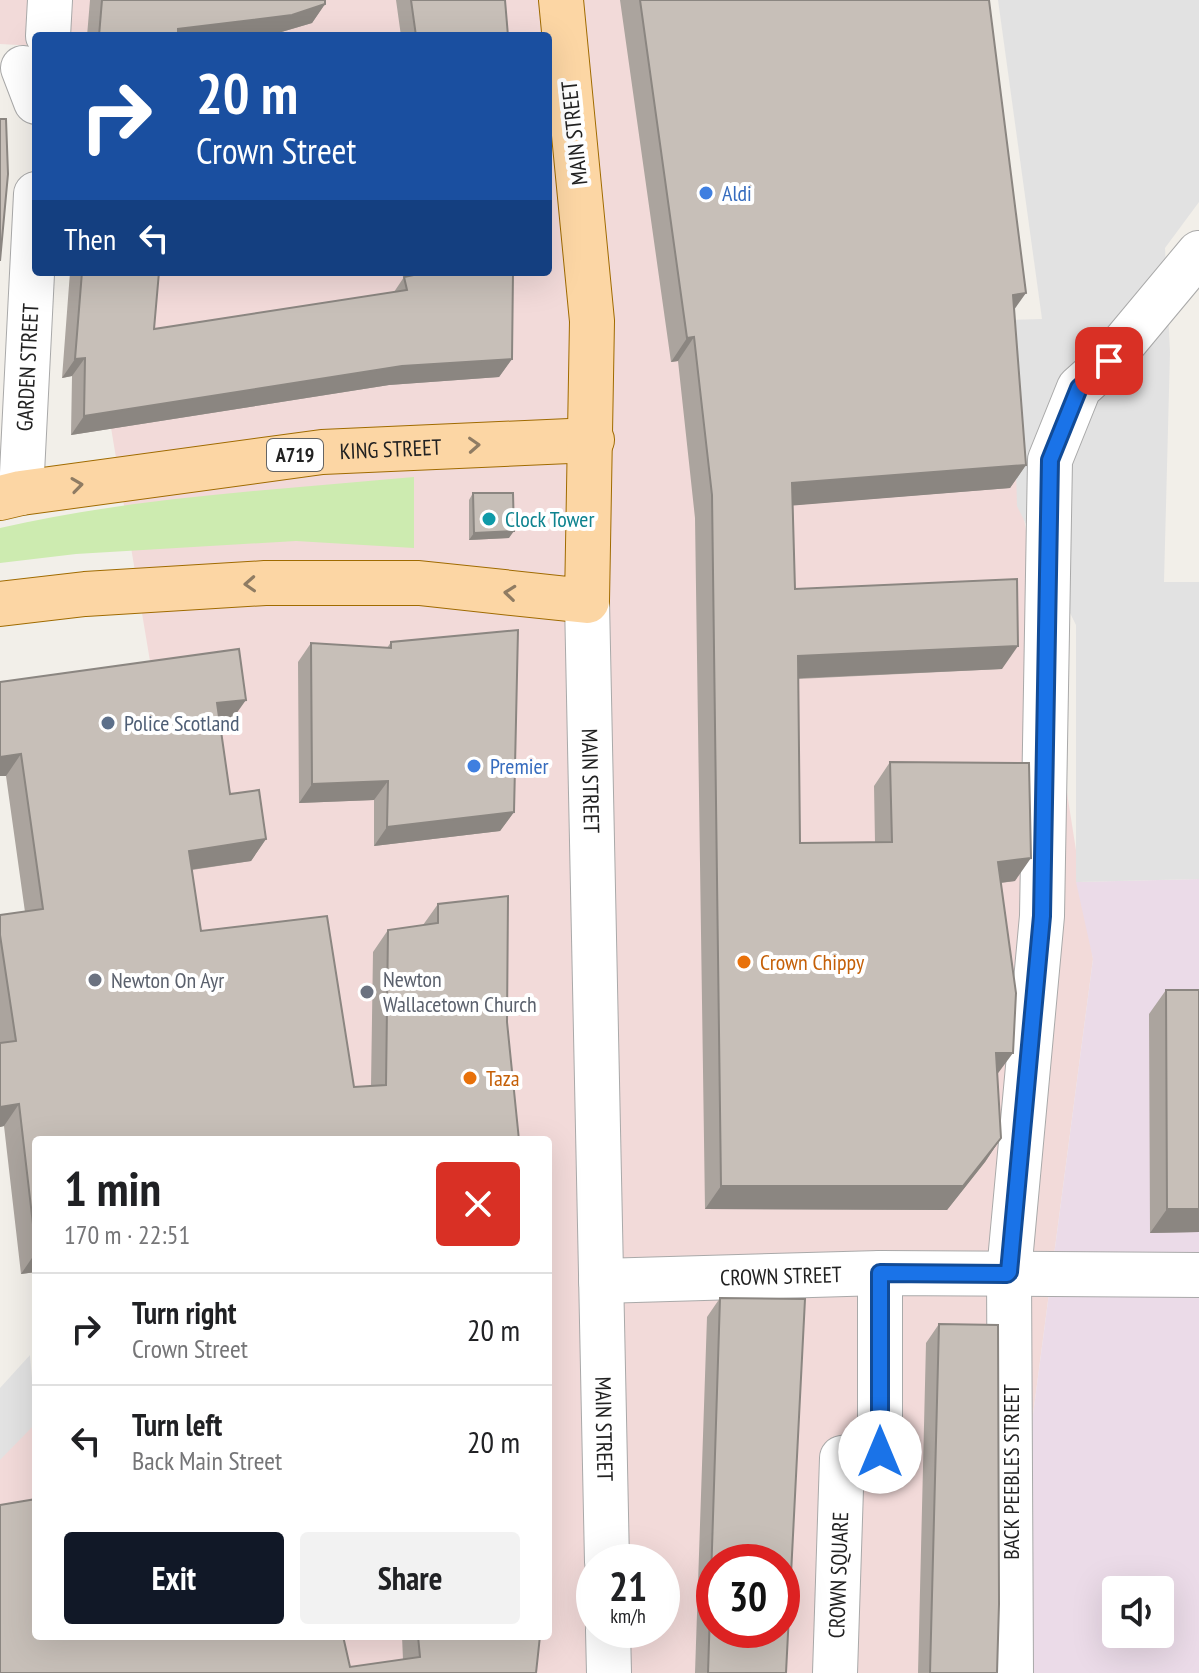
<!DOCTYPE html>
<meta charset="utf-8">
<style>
body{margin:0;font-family:"PT Sans Narrow",sans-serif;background:#f2f2f2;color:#202124;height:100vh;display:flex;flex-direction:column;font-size:30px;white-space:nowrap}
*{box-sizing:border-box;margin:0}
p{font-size:26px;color:#757577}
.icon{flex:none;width:44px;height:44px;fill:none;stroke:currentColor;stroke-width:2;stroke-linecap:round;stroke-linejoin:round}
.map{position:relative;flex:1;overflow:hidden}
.drawer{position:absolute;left:32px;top:1136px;width:520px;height:504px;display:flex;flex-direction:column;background:#fff;border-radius:8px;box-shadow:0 8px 32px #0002}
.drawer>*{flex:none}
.hud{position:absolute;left:32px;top:32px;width:520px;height:244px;border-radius:8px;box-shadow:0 8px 32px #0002;background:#1a4fa0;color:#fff;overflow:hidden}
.controls{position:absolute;left:1102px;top:1576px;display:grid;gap:16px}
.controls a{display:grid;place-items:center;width:72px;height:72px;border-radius:8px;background:#fff;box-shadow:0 8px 32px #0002;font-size:40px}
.speed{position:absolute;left:576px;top:1544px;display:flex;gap:16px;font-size:40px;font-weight:700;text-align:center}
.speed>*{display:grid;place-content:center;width:104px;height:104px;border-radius:50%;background:#fff;box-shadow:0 8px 32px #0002;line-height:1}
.speed small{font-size:20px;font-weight:400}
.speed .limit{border:12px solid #d22;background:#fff;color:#111}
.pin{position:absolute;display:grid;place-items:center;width:68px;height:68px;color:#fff;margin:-34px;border-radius:16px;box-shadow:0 4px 12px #0006}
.me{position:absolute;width:88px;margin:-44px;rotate:0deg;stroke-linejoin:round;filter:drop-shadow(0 0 6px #0008)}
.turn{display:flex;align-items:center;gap:28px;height:168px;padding:0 32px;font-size:36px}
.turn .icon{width:104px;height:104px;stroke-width:2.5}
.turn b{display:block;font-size:56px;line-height:68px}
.then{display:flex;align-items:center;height:76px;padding:0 32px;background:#0003;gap:16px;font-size:30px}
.round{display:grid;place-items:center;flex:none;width:84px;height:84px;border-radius:8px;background:#f2f2f2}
.overview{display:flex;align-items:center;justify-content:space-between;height:136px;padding:0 32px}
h1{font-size:48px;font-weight:700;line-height:60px}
.primary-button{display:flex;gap:16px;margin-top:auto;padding:16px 32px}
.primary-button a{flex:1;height:92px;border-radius:8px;background:#111827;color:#fff;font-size:32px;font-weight:700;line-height:92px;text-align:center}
.primary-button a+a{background:#f2f2f2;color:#202124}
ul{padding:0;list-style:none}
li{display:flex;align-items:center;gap:24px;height:112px;padding:0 32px;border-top:2px solid #e0e0e0}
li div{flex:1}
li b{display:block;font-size:30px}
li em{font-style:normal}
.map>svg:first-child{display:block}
</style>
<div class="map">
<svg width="1199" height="1673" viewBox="0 0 1199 1673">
<rect width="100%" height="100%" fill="#f2efe9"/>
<path fill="#f2dad9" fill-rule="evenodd" d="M0,0H943L1093,959L999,1673H0V1405L36,1402V1636H548V1140H230L85,272H548V36H36V46L0,44ZM594,1562H662V1630H594ZM714,1562H782V1630H714Z"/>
<path fill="#ebdbe8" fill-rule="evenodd" d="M1199,879V1673H999L1093,959L1076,882ZM1116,1590H1160V1634H1116Z"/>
<path fill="#cdebb0" d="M414,477V548L296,541L76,554L0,563V528C135,497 276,490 414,477Z"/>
<path fill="#e2e2e2" d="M998,0H1199V202L1165,248L1170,352L1164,582H1199V879L1076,882V625L1017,506L1012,320L1042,319Z
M30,1355L36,1423L0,1460V1388Z"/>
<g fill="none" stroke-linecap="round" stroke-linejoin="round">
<defs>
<g id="minor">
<path d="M48,36L50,0"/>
<path d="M23,68L36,102"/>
<path id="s1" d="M21,493L36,194"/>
<path id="s2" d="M587,601L607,1562"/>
<path id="s3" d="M601,1281L880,1273L1199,1275"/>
<path d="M608,1630L609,1673"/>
<path id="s4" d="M835,1673L842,1458L880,1452V1273"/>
<path d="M1011,1673L1009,1272L1042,916L1050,460L1079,388L1109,361L1199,253"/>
</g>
<g id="major">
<path id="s5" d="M0,498L21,493L322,452L592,440"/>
<path d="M0,604L85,594L265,583H419L587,601L592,321L561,0"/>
</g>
</defs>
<use href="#minor" stroke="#a9a9a9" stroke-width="46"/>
<use href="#major" stroke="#a06b00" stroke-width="46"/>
<use href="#minor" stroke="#fff" stroke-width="44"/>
<use href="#major" stroke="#fcd6a4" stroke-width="44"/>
</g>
<path fill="#aba49e" d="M90,0H325V4L312,23L278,33L257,36H87Z
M396,0H505L508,36H401Z
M620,0H989L1026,465L1010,488L793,505L795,589L1002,669L798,679L800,843L875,842L874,786L890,762L1015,881L1001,883L997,1075L1001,1138L985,1162L947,1210L705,1209L695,518L678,361L671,362Z
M70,272H159L154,329L394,292L404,277H406V272H513L512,359L499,377L389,385L71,435L72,376L62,378Z
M473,493L509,538L469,540V500Z
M391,642L514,812L500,831L374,846V800L299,803L298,662L311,643L387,648Z
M0,682L231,721L220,723L230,794L266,839L251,861L192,870L201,931L354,1087L371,1086L373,952L388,930L423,925L438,904L507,1022L519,1140H36V1272L21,1274L4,1126L0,1127V915L25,912L6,776H0Z
M1166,990H1199V1232L1150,1233L1149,1014Z
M720,1298L786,1673H695L707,1317Z
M939,1324L997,1673H918L926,1343Z
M402,1636H540L536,1673L350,1667L403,1660Z"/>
<path fill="#8b8681" d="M325,4L312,23L278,33L257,36H173L178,29Z
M1026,293L1009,317L1013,295Z
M694,337L678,361L671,362L687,338Z
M85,358L72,376L62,378L75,359Z
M512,359L499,377L389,385L71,435L84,416L402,366Z
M1026,465L1010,488L775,507L792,483Z
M514,531L509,538L469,540L474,533Z
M1018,646L1002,669L782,679L798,656Z
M246,700L231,721L202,725L217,703Z
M21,754L6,776H0V757Z
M388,781L374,800L299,803L312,784Z
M514,812L500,831L374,846L387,827Z
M266,839L251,861L174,872L189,851Z
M1031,858L1015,881L981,885L998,862Z
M996,1053H1013L996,1076Z
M19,1104L4,1126L0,1127V1107Z
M1001,1138L985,1162L947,1210L705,1209L721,1186Z
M1167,1209H1199V1232L1150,1233Z
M36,1252V1272L21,1274Z"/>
<path fill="#c7bfb8" stroke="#8b8681" stroke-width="2" fill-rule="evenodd" d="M102,0H325V4L292,15L178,29V36H99Z
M411,0H505L508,36H416Z
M640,0H989L1026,293L1013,295L1026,465L792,483L795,589L1017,579L1018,646L798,656L800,843L892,842L890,762L1029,763L1031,858L998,862L1016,993L1013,1053H996L1001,1138L963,1186H721L712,495L694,337L687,338Z
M0,119H6L8,174L0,261Z
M82,272H159L154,329L407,290L404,277L419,274V272H513L512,359L402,366L84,416L85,358L75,359Z
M473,493H513L514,531L474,533Z
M518,630L514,812L387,827L388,781L312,784L311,643L391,648V642Z
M239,649L246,700L217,703L230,794L259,790L266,839L189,851L201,931L327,916L354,1087L386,1085L388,930L438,923V904L508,896L507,1022L519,1140H36V1250L19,1104L0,1107V1043L16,1041L0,935V915L43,909L21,754L0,757V682Z
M1166,990H1199V1209H1167Z
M720,1298L805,1299L786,1673H708ZM714,1562H782V1630H714Z
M939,1324L998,1325L999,1604L997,1673H930Z
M36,1499V1636H343L350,1667L420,1657L418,1636H540L536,1673H0V1505Z"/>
<defs><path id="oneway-chevron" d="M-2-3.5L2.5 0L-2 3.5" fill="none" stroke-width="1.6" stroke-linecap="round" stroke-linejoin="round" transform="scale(2)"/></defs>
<g stroke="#8f7c63">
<use href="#oneway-chevron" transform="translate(474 445) rotate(-3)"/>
<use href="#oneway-chevron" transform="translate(77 485) rotate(-8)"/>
<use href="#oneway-chevron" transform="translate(250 584) rotate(177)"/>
<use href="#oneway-chevron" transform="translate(510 593) rotate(-174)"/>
</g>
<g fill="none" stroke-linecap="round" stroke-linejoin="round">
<defs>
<path id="route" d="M880,1452V1273L1007,1274L1009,1272L1042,916L1050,460L1079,388L1109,361"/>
</defs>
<use href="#route" stroke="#114b97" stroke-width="20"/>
<use href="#route" stroke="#1a73e8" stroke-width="14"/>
</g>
<g fill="#3f7fe0" stroke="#fff" stroke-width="3">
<circle cx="706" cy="193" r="8"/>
<circle cx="474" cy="766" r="8"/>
</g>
<circle fill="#0f9aa8" stroke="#fff" stroke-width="3" cx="489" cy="519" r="8"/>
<circle fill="#5c6f8a" stroke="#fff" stroke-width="3" cx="108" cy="723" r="8"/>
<g fill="#e8710a" stroke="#fff" stroke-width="3">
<circle cx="744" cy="962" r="8"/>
<circle cx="470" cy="1078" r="8"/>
</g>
<g fill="#6b7280" stroke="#fff" stroke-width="3">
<circle cx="95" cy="980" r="8"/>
<circle cx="367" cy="992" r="8"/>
</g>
<g text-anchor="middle" stroke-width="8" stroke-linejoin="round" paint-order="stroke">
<rect fill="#fff" stroke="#646464" stroke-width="2" x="267" y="439" width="56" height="32" rx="6"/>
<g font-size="20" font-weight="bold" fill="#222">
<text x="295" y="462">A719</text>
</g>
<g font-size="22" fill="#222" stroke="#fff">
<text transform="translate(574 133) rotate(-96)" y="8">MAIN STREET</text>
<text dy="8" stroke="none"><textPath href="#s1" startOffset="126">GARDEN STREET</textPath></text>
<text dy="8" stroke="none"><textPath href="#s5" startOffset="394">KING STREET</textPath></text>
<text dy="8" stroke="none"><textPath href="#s2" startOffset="180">MAIN STREET</textPath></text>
<text dy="8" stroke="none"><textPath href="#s3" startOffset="180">CROWN STREET</textPath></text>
<text dy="8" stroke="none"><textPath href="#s2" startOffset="828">MAIN STREET</textPath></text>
<text transform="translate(1011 1472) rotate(-90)" y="8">BACK PEEBLES STREET</text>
<text dy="8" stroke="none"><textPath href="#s4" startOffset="98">CROWN SQUARE</textPath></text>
</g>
<g font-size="22" fill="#366cbe" stroke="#fff" text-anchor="start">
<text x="722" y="201">Aldi</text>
<text x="490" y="774">Premier</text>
</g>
<g font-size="22" fill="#0d838f" stroke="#fff" text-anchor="start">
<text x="505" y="527">Clock Tower</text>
</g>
<g font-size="22" fill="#4e5e75" stroke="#fff" text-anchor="start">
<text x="124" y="731">Police Scotland</text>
</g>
<g font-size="22" fill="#c56008" stroke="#fff" text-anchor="start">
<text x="760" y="970">Crown Chippy</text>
<text x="486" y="1086">Taza</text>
</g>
<g font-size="22" fill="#5b616d" stroke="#fff" text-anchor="start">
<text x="383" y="987">Newton<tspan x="383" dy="25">Wallacetown Church</tspan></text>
<text x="111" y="988">Newton On Ayr</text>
</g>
</g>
</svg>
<div class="controls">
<a><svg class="icon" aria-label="sound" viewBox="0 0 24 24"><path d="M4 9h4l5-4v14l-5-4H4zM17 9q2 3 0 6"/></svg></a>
</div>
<div class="speed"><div>21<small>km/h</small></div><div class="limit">30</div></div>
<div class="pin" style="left:1109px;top:361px;background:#d93025"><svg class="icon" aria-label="arrive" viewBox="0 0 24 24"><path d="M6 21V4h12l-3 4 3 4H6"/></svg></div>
<svg class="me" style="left:880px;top:1452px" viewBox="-20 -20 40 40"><circle r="19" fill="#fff"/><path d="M0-13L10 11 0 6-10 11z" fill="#1a73e8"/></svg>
<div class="hud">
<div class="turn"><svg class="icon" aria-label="right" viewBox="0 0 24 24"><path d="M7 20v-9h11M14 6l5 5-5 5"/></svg><div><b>20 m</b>Crown Street</div></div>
<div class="then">Then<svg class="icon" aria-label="left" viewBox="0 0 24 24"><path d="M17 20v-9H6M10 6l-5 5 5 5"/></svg></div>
</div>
<section class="drawer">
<div class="overview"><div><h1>1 min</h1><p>170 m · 22:51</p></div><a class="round" style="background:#d93025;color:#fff"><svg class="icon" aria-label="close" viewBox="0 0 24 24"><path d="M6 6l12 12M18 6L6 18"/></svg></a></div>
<ul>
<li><svg class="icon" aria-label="right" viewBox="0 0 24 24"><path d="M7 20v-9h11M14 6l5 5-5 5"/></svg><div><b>Turn right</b><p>Crown Street</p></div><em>20 m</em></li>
<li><svg class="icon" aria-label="left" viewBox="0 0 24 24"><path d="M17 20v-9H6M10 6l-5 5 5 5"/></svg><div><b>Turn left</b><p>Back Main Street</p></div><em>20 m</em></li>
</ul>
<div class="primary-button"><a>Exit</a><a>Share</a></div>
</section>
</div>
